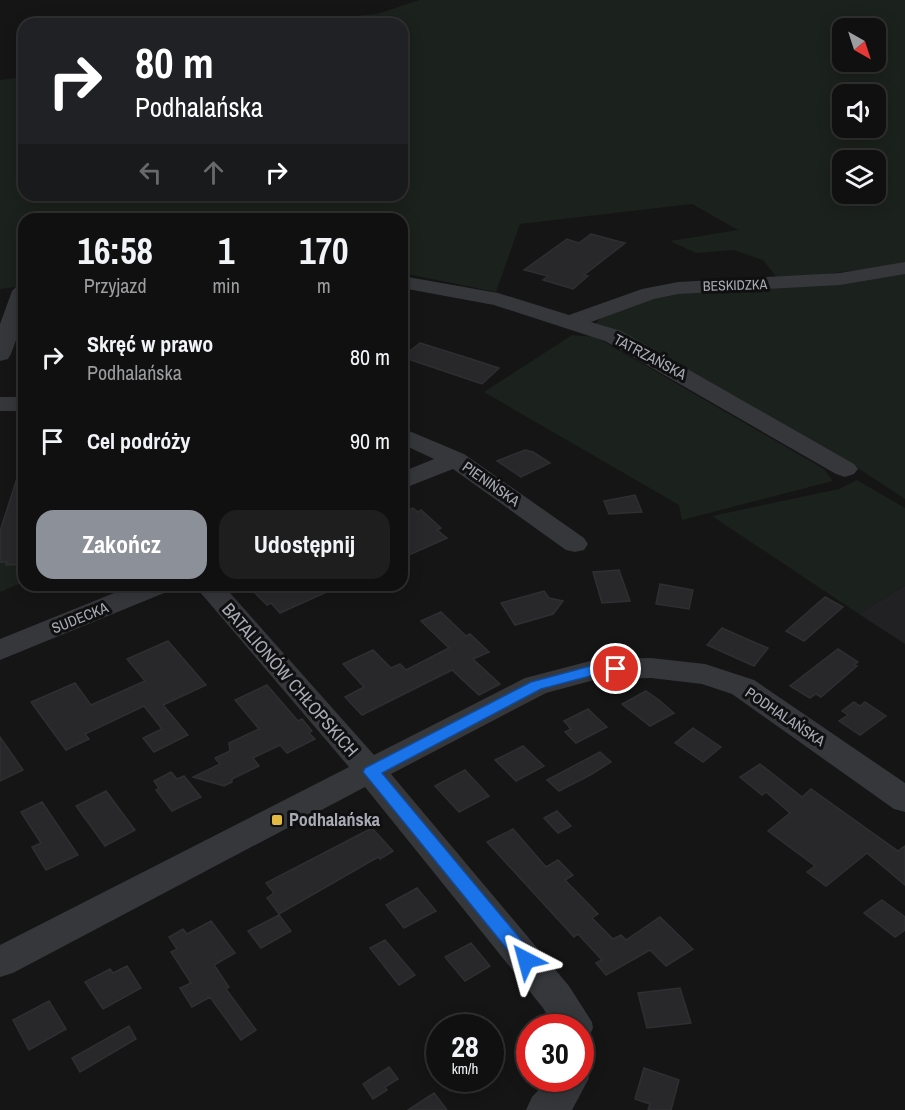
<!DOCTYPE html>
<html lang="pl">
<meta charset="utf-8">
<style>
body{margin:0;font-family:"Archivo Narrow",sans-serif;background:#1e1e1e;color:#f1f3f6;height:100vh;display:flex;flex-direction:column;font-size:22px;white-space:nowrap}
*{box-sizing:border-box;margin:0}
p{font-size:20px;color:#9c9d9f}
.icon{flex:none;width:33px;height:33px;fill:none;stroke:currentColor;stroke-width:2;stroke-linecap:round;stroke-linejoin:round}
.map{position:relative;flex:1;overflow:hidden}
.sheet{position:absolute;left:18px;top:213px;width:390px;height:378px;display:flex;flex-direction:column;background:#101010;border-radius:18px;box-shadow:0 3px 15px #0003,0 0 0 2px #303030}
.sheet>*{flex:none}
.guide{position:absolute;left:18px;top:18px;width:390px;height:183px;border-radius:18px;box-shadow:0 3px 15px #0003,0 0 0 2px #303030;background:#202124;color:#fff;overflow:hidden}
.needle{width:39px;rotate:141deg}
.controls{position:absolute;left:832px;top:18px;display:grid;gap:12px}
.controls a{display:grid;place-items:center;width:54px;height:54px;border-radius:12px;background:#101010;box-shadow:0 3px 15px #0003,0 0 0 2px #303030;font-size:30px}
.speed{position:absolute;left:426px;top:1014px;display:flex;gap:12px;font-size:30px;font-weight:700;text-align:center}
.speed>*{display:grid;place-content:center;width:78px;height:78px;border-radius:50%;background:#101010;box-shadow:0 3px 15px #0003,0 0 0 2px #303030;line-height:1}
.speed small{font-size:15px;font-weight:400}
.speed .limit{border:9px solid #d22;background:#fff;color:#111}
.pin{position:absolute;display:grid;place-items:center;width:51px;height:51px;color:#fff;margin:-26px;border:3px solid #fff;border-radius:50%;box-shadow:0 2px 6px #0007}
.me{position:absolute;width:66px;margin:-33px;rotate:321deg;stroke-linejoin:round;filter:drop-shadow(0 0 4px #0008)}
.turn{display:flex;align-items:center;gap:21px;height:126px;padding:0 18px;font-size:27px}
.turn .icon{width:78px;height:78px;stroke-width:2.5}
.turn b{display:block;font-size:42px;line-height:51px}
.lanes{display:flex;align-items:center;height:57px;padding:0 18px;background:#0003;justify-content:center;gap:30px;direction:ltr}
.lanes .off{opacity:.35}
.eta{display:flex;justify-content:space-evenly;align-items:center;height:102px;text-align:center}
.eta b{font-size:36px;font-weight:700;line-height:42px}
.primary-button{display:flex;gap:12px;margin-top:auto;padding:12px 18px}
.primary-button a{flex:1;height:69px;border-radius:18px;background:#8c9099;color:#fff;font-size:24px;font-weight:700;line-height:69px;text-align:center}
.primary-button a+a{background:#1e1e1e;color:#f1f3f6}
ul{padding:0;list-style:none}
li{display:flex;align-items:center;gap:18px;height:84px;padding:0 18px}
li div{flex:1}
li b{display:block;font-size:22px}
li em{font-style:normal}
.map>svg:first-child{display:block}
</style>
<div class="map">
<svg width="905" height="1110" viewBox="0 0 905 1110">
<rect width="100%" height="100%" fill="#151516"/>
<path fill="#212123" d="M905,585V644L859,614Z"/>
<path fill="#1b211d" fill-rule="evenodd" d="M419,0H905V265L778,279L763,260L734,250L696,253L670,241L738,230L692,204L520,224L496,292L402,273V219H24V286L0,289V80L24,77V195H402V24H287L306,20L377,14ZM843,28H876V62H843ZM843,94H876V128H843ZM843,160H876V194H843Z
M905,270V499L850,463L595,325L600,318L656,296Z
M572,335L596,337L824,469L833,481L682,520L679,505L484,392Z
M857,480L905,508V585L859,614L712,516L839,489Z
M0,562H7V565L24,564V582L0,592Z"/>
<path fill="#28282a" stroke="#2f2f32" stroke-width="1.5" d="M591,234L625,243L584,275L588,276L573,289L543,280L548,276L524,270L567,239L579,243Z
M420,343L468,358L499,368L482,384L402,357Z
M525,450L533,452L550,463L521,477L497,461Z
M21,466L24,467V564L6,565L7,562H0V531Z
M635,495L642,512L609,514L604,501Z
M413,508L418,512L421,510L441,528L437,530L447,538L402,558V512Z
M619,570L630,601L602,603L593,572Z
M660,584L693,590L689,609L656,604Z
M247,585H342L280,613L271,603L267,605Z
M544,591L549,598L563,601L553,614L515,625L501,603Z
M825,597L843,607L804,641L786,631Z
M441,612L466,636L470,634L489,652L473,659L500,684L479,695L452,670L362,715L345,697L364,687L343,664L373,650L391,668L400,664L406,670L449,648L421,621Z
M722,628L749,640L768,648L754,666L707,645Z
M168,641L206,685L163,705L188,735L154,752L143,738L162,729L144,706L85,734L89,739L66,750L31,702L75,683L91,705L145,681L127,659Z
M838,649L858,662L854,665L857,666L821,697L816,694L810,698L790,686Z
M267,685L298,721L302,719L312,731L309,733L315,739L287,753L280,745L253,758L259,766L232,779V782L224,786L193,777L220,764L215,758L230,751L229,743L259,729L235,700Z
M646,691L659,700L674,713L650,726L622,704Z
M854,702L860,706L865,702L886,716L860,735L839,721L848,715L842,711Z
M588,709L607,727L576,743L565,732L571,729L564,721Z
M693,728L721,747L703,762L675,743Z
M0,737L23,770L0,781Z
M523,746L544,766L516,781L495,760Z
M600,752L611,762L592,774L559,791L547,780Z
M760,764L802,797L811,789L898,851L905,846V885L867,853L826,886L807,872L815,866L768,831L790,813L766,792L762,795L740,777Z
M465,770L489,796L459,812L435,786Z
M171,772L177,779L184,776L201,797L172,811L156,790L159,788L154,781Z
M106,791L135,830L105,846L76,806Z
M42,802L78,855L46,870L32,847L41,843L21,812Z
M557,811L571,826L558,833L544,818Z
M372,828L393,851L380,859L378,857L279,914L267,898L274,893L266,883Z
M513,829L546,867L558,860L573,875L565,880L598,914L592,918L613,939L621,935L626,940L660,917L693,949L666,966L650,950L606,975L596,963L602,960L578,934L574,937L487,842Z
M417,888L436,911L404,928L386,905Z
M882,900L905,917V930L895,937L864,913Z
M279,915L291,931L261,948L248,931Z
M211,921L235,953L214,965L229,987L226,989L256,1030L241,1040L210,997L192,1007L180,988L191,983L171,952L177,949L169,937L183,929L187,934Z
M385,940L415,975L399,985L370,948Z
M471,943L490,966L465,981L445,957Z
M127,966L141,988L103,1009L85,982L110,969L113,973Z
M680,988L691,1023L647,1028L638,993Z
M49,1001L66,1029L29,1050L13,1020Z
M129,1026L136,1039L80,1072L72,1058Z
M389,1067L398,1079L385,1087L387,1090L373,1099L363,1084Z
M644,1068L679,1080L671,1110H648L650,1104L635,1099Z
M434,1093L447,1110H408Z"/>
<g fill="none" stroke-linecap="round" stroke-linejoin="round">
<path fill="#36373b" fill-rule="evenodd" d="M905,262V274L840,285L678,294L654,299L591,322L621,331L854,464L858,469L854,474L845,477L836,474L605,341L494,305L402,288V276L498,293L569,315L642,289L678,282L840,273Z
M23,285L24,318L11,354L8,359L0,361V324L12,291L16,287Z
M0,397H24V411H0Z
M402,428L464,454L584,538L588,544L584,550L575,552L566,550L453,469L402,489V472L434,459L402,444Z
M134,585H173L169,591L0,660V639Z
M194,585H223L374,755L525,678L598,659L651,658L705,664L754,680L905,783V812L894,809L732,694L702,684L651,678L598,679L546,693L391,774L569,986L592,1022L593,1028L587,1040L580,1042V1028H555L543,1008L365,787L13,973L0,977V945L349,767Z
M580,1065L584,1066L589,1078L572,1110H526L532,1097L550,1078H580Z"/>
</g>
<path fill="#1a73e8" stroke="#114b97" stroke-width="1.5" d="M616,663L621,665L623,669L621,672L598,674L541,689L382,773L533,954L535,960L533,965L526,967L520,965L363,772L365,768L531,682L598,664Z"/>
<rect fill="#e2b941" stroke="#101011" stroke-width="2" x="271" y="814" width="12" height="12" rx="3"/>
<g text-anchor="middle" stroke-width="6" stroke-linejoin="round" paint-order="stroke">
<g font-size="14" fill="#a8abb5" stroke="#101011">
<text transform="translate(735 285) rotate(-2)" y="5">BESKIDZKA</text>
</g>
<g font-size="15" fill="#a8abb5" stroke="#101011">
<text transform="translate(650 357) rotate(28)" y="5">TATRZAŃSKA</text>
<text transform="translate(491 484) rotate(35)" y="5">PIENIŃSKA</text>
<text transform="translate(80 618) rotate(-22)" y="5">SUDECKA</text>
<text transform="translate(785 717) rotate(34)" y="5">PODHALAŃSKA</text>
</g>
<g font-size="18" fill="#a8abb5" stroke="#101011">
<text transform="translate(290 680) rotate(49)" y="6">BATALIONÓW CHŁOPSKICH</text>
</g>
<g font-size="18" font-weight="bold" fill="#a8abb5" stroke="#101011" text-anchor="start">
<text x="289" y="826">Podhalańska</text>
</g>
</g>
</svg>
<div class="controls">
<a><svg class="needle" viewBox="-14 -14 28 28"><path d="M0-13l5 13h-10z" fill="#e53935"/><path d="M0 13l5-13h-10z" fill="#9c9d9f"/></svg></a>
<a><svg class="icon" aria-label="sound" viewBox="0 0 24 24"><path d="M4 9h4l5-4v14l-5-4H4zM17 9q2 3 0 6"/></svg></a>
<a><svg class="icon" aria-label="layers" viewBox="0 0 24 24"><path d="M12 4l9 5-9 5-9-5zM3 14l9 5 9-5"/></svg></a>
</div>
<div class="speed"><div>28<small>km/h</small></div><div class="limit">30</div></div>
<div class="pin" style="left:616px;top:669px;background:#d93025"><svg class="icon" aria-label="arrive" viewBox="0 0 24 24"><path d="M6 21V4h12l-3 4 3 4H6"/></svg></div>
<svg class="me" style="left:526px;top:960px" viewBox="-20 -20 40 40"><path d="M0-17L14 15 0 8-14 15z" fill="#1a73e8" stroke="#fff" stroke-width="4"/></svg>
<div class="guide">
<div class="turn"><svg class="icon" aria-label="right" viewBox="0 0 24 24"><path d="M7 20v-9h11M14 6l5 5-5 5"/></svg><div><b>80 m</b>Podhalańska</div></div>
<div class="lanes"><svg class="icon off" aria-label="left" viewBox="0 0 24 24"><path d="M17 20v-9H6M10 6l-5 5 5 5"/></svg><svg class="icon off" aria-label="ahead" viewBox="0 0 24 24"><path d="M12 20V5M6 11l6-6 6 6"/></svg><svg class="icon" aria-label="right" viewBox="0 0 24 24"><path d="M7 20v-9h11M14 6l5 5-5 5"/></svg></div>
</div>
<section class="sheet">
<div class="eta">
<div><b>16:58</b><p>Przyjazd</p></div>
<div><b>1</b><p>min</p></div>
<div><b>170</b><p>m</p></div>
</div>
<ul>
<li><svg class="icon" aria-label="right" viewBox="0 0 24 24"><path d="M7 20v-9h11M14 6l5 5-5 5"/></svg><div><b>Skręć w prawo</b><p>Podhalańska</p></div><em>80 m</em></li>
<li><svg class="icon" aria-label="arrive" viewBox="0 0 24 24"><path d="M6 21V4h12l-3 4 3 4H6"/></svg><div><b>Cel podróży</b></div><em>90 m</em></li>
</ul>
<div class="primary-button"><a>Zakończ</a><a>Udostępnij</a></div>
</section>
</div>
